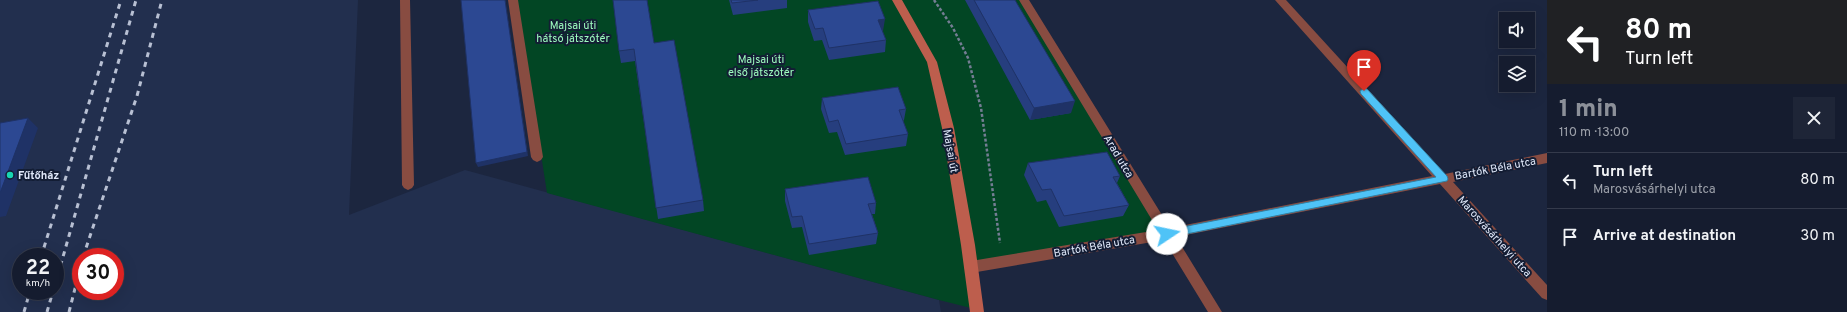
<!DOCTYPE html>
<meta charset="utf-8">
<style>
body{margin:0;font-family:Overpass,sans-serif;background:#1e2537;color:#f1f3f6;height:100vh;display:flex;flex-direction:column;font-size:15px;white-space:nowrap}
*{box-sizing:border-box;margin:0}
p{font-size:13px;color:#9da1aa}
.icon{flex:none;width:22px;height:22px;fill:none;stroke:currentColor;stroke-width:2;stroke-linecap:round;stroke-linejoin:round}
.map{position:relative;flex:1;overflow:hidden}
.details{display:flex;flex-direction:column;background:#151c2f;width:300px}
.details>*{flex:none}
.banner{background:#202124;color:#fff;overflow:hidden}
.buttons{position:absolute;left:1499px;top:12px;display:grid;gap:8px}
.buttons a{display:grid;place-items:center;width:36px;height:36px;border-radius:0px;background:#151c2f;box-shadow:0 4px 16px #0002,0 0 0 1px #343a4b;font-size:20px}
.speed{position:absolute;left:12px;top:248px;display:flex;gap:8px;font-size:20px;font-weight:700;text-align:center}
.speed>*{display:grid;place-content:center;width:52px;height:52px;border-radius:50%;background:#151c2f;box-shadow:0 4px 16px #0002,0 0 0 1px #343a4b;line-height:1}
.speed small{font-size:10px;font-weight:400}
.speed .limit{border:6px solid #d22;background:#fff;color:#111}
.pin{position:absolute;display:grid;place-items:center;width:34px;height:34px;color:#fff;margin:-41px -17px;border-radius:50% 50% 50% 0;rotate:-45deg;box-shadow:0 0 4px #0007}
.pin .icon{rotate:45deg}
.me{position:absolute;width:44px;margin:-22px;rotate:79deg;stroke-linejoin:round;filter:drop-shadow(0 0 3px #0008)}
.turn{display:flex;align-items:center;gap:14px;height:84px;padding:0 12px;font-size:18px}
.turn .icon{width:52px;height:52px;stroke-width:2.5}
.turn b{display:block;font-size:28px;line-height:34px}
.round{display:grid;place-items:center;flex:none;width:42px;height:42px;border-radius:0px;background:#1e2537}
.headline{display:flex;align-items:center;justify-content:space-between;height:68px;padding:0 12px}
h1{font-size:24px;font-weight:800;line-height:30px;color:#8c9099}
ul{padding:0;list-style:none}
li{display:flex;align-items:center;gap:12px;height:56px;padding:0 12px;border-top:1px solid #343a4b}
li div{flex:1}
li b{display:block;font-size:15px}
li em{font-style:normal}
main{display:flex;flex:1;min-height:0}
.map>svg:first-child{display:block}
</style>
<main>
<div class="map">
<svg width="1547" height="312" viewBox="0 0 1547 312">
<rect width="100%" height="100%" fill="#1c263f"/>
<path fill="#222f4e" fill-rule="evenodd" d="M0,0H358L349,215L465,170L939,300L941,312H0ZM21,257H55V291H21ZM81,257H115V291H81Z"/>
<path fill="#024624" d="M517,0H896L931,62L975,309L939,300L547,193Z
M898,0H1023L1165,234L971,266L932,62Z"/>
<g fill="none" stroke-linecap="round" stroke-linejoin="round">
<path stroke="#747d93" stroke-width="2.5" stroke-dasharray="3 2" stroke-linecap="butt" d="M934,0L953,28L968,58L981,108L1000,243"/>
<path fill="#884c41" fill-rule="evenodd" d="M400,0H410L414,185L412,188L408,190L404,188L402,185Z
M508,0H518L543,157L541,160L537,162L533,160L531,157Z"/>
<path fill="#884c41" fill-rule="evenodd" d="M1019,0H1029L1170,228L1432,176L1275,0H1286L1445,174L1547,153V163L1453,182L1547,285V300L1542,298L1440,184L1176,237L1222,312H1208L1164,240L971,273L966,271L964,267L966,263L971,261L1158,230Z"/>
<path fill="#bd5e4d" fill-rule="evenodd" d="M892,0H902L937,62L954,128L975,245L984,312H970L961,245L942,128L927,62Z"/>
<path stroke="#b8c0d3" stroke-width="3" stroke-dasharray="5 5" stroke-linecap="butt" d="M41,257L121,0
M83,257L137,96L162,0
M55,285L136,0
M24,312L30,291
M47,312L53,291
M69,312L81,265"/>
</g>
<path fill="#263e7e" d="M729,0H787V8L733,15Z
M965,0H1015L1071,113L1030,120Z
M808,10L883,31H882L886,40L885,52L829,60L822,40L814,41L808,22Z
M654,43L703,200L704,211L658,219L635,61L621,63L619,51Z
M822,98L906,109L904,120L903,121L908,134L906,146L845,155L837,132L829,133L821,109Z
M1028,163L1120,176L1117,183L1129,205L1123,216L1059,227L1046,200L1037,202L1024,175Z
M785,189L876,203L875,214H872L878,233L876,244L809,255L802,227L792,228L785,201Z"/>
<path fill="#1f3266" d="M505,0L528,156L478,167L476,163Z
M885,19L883,31L877,32L878,20Z
M1075,101L1071,113L1030,120L1034,108Z
M28,118L38,128L6,216L0,217V193Z"/>
<path fill="#2c4892" stroke="#1f3266" d="M461,0H505L527,152L476,163Z
M613,0H647L654,43L674,40L703,200L656,208L634,49L619,51Z
M731,0H758L732,3Z
M974,0H1015L1075,101L1034,108Z
M878,1L885,19L878,20L886,40L829,48L823,28L815,29L808,10Z
M898,87L906,109L899,110L908,134L846,144L838,120L829,122L822,98Z
M28,118L0,193V123Z
M1107,152L1120,176L1113,177L1129,205L1064,216L1051,189L1042,190L1028,163Z
M868,177L876,203L868,204L878,233L809,244L802,216L792,217L785,189Z"/>
<path fill="#4fc3f7" stroke="#337fa1" d="M1364,88L1367,89L1447,176L1448,179L1447,181L1167,238L1163,237L1162,234L1163,231L1167,230L1436,177L1361,94L1360,91Z"/>
<circle fill="#18d5b2" stroke="#131d34" stroke-width="1.5" cx="10" cy="175" r="4"/>
<g text-anchor="middle" stroke-width="4" stroke-linejoin="round" paint-order="stroke">
<g font-size="11" fill="#9efdbf" stroke="#131d34">
<text x="573" y="29">Majsai úti<tspan x="573" dy="13">hátsó játszótér</tspan></text>
<text x="761" y="63">Majsai úti<tspan x="761" dy="13">első játszótér</tspan></text>
</g>
<g font-size="11" fill="#e0e8f9" stroke="#131d34">
<text transform="translate(951 151) rotate(80)" y="4">Majsai út</text>
<text transform="translate(1119 156) rotate(59)" y="4">Arad utca</text>
<text transform="translate(1495 168) rotate(-11)" y="4">Bartók Béla utca</text>
<text transform="translate(1495 236) rotate(48)" y="4">Marosvásárhelyi utca</text>
<text transform="translate(1094 246) rotate(-10)" y="4">Bartók Béla utca</text>
</g>
<g font-size="11" font-weight="bold" fill="#e0e8f9" stroke="#131d34" text-anchor="start">
<text x="18" y="179">Fűtőház</text>
</g>
</g>
</svg>
<div class="buttons">
<a><svg class="icon" aria-label="sound" viewBox="0 0 24 24"><path d="M4 9h4l5-4v14l-5-4H4zM17 9q2 3 0 6"/></svg></a>
<a><svg class="icon" aria-label="layers" viewBox="0 0 24 24"><path d="M12 4l9 5-9 5-9-5zM3 14l9 5 9-5"/></svg></a>
</div>
<div class="speed"><div>22<small>km/h</small></div><div class="limit">30</div></div>
<div class="pin" style="left:1364px;top:91px;background:#d93025"><svg class="icon" aria-label="arrive" viewBox="0 0 24 24"><path d="M6 21V4h12l-3 4 3 4H6"/></svg></div>
<svg class="me" style="left:1167px;top:234px" viewBox="-20 -20 40 40"><circle r="19" fill="#fff"/><path d="M0-13L10 11 0 6-10 11z" fill="#4fc3f7"/></svg>
</div>
<section class="details">
<div class="banner">
<div class="turn"><svg class="icon" aria-label="left" viewBox="0 0 24 24"><path d="M17 20v-9H6M10 6l-5 5 5 5"/></svg><div><b>80 m</b>Turn left</div></div>
</div>
<div class="headline"><div><h1>1 min</h1><p>110 m · 13:00</p></div><a class="round"><svg class="icon" aria-label="close" viewBox="0 0 24 24"><path d="M6 6l12 12M18 6L6 18"/></svg></a></div>
<ul>
<li><svg class="icon" aria-label="left" viewBox="0 0 24 24"><path d="M17 20v-9H6M10 6l-5 5 5 5"/></svg><div><b>Turn left</b><p>Marosvásárhelyi utca</p></div><em>80 m</em></li>
<li><svg class="icon" aria-label="arrive" viewBox="0 0 24 24"><path d="M6 21V4h12l-3 4 3 4H6"/></svg><div><b>Arrive at destination</b></div><em>30 m</em></li>
</ul>
</section>
</main>
